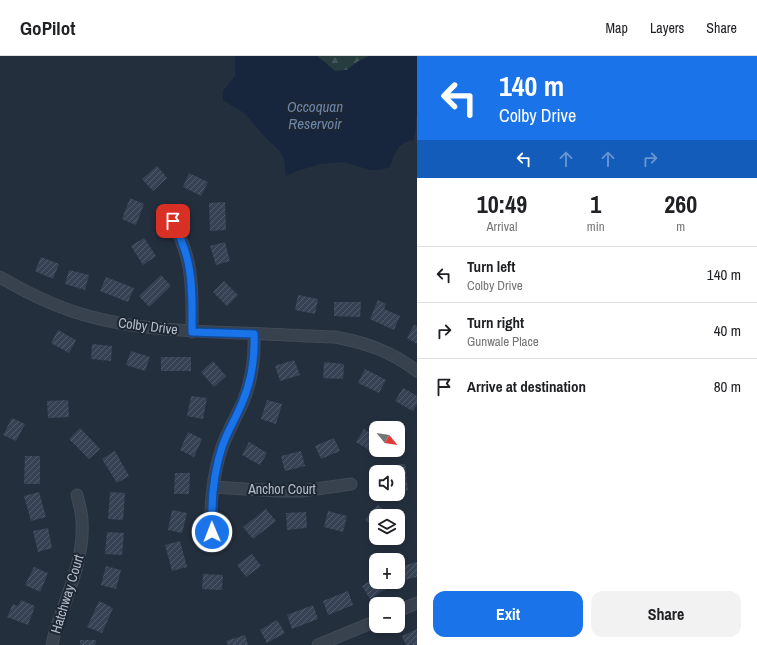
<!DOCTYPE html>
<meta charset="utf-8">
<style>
body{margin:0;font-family:"Archivo Narrow",sans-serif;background:#f2f2f2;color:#202124;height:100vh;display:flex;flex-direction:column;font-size:15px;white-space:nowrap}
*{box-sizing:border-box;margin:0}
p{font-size:13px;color:#757577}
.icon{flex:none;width:22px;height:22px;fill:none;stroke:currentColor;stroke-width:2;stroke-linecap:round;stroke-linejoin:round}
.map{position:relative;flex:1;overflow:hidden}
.side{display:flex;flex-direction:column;background:#fff;width:340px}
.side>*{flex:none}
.guide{background:#1a73e8;color:#fff;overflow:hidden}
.needle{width:26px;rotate:120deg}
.controls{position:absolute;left:369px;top:365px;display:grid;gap:8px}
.controls a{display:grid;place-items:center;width:36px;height:36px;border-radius:8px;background:#fff;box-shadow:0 2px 6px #0003;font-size:20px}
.pin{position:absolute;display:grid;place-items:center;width:34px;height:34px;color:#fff;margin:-17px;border-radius:8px;box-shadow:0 2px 6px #0006}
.me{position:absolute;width:44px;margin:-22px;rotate:359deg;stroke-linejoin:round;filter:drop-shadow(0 0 3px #0008)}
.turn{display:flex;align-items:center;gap:14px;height:84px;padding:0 16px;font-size:18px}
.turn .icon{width:52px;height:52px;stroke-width:2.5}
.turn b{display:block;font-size:28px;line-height:34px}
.lanes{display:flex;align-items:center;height:38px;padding:0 16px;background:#0003;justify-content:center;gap:20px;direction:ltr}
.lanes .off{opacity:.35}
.eta{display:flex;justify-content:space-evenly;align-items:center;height:68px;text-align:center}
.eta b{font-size:24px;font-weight:700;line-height:28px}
.primary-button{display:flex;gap:8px;margin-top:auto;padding:8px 16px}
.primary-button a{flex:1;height:46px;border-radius:12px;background:#1a73e8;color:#fff;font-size:16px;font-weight:700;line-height:46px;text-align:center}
.primary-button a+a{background:#f2f2f2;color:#202124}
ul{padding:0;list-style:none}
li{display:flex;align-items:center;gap:12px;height:56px;padding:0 16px;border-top:1px solid #e0e0e0}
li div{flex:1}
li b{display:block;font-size:15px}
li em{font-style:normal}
header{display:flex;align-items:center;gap:24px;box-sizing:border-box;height:56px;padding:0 20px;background:#fff;border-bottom:1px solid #e0e0e0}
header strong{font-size:19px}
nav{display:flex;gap:22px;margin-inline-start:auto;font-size:14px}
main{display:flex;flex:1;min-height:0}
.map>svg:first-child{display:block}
</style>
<header>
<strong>GoPilot</strong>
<nav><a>Map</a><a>Layers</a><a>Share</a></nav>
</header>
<main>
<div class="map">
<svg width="417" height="589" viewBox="0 0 417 589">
<defs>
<pattern id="forest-firs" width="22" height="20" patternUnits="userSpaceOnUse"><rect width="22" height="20" fill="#263c3f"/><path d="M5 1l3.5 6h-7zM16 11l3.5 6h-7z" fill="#435659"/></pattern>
<pattern id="building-hatch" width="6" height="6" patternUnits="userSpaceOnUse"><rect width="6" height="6" fill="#364354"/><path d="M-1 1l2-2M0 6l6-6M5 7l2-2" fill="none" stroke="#515c6b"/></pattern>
</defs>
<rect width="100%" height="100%" fill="#242f3e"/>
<path fill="url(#forest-firs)" d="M317,0H369L357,6L347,14L335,15Z"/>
<path fill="#17263c" d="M235,0H317L335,15L347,14L357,6L369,0H417V57C415,65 417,78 413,84C397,87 394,98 390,111L380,114H370L344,106L320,108L297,115L286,120L284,103L279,94L264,80L244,57L223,44V35L235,20Z"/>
<path fill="url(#building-hatch)" d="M157,110L167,122L153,135L142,123Z
M189,117L208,126L201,140L183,131Z
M130,142L144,148L136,169L122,163Z
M225,146L226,174L210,175L209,147Z
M144,182L156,200L143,209L131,190Z
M225,186L230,205L216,209L210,190Z
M41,201L59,208L53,223L35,215Z
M69,214L89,219L85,234L65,228Z
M161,219L171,230L149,251L139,240Z
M106,221L134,232L128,246L100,235Z
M224,225L238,239L227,250L213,236Z
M298,239L318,243L315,258L295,254Z
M378,244L386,248L384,253L400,260L394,274L370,263Z
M334,246H361L360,261L334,260Z
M414,269L417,270V288L407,282Z
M58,274L76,284L69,297L51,287Z
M92,288L112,290L111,305L91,303Z
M131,295L150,301L145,315L126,309Z
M161,301H191V315H161Z
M294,304L300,319L280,325L275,310Z
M213,305L226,320L214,331L201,316Z
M324,306L344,308L343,323L323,322Z
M365,313L386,324L379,337L358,327Z
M403,332L417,340V348L413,355L395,345Z
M191,340L207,342L203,363L187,360Z
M68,344L69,361L48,362L47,345Z
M267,344L282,348L276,368L261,363Z
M12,362L25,368L16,385L3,379Z
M80,372L100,393L89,403L69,383Z
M364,373L376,381V394H383L379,400L356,386Z
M188,376L202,383L194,401L180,394Z
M334,382L340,395L321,403L315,390Z
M249,386L267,397L260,409L242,399Z
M115,395L129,420L117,427L102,403Z
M301,395L305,410L285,415L281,400Z
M25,400H40V428H24Z
M405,408L408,434L398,436V416H389L388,410Z
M175,417H190L189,438H174Z
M39,436L46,461L31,465L24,440Z
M110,436L125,437L123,464L108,463Z
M378,449L390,459L389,460H376V473L365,464Z
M266,453L276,465L253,483L243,471Z
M172,454L187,457L182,477L168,474Z
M328,455L347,460L343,476L324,471Z
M306,456L307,472L287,474L286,457Z
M48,472L52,492L38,496L33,475Z
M107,476L124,477L122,499L105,498Z
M180,485L187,511L172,515L165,489Z
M252,498L261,510L246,521L237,509Z
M417,506V521L400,525L398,516V511Z
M106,510L121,514L116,533L101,529Z
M34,511L48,517L40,536L25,529Z
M203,518L223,519L222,534L202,533Z
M376,521V526H383L387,532L370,543L362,530Z
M348,535L353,549L328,559L323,545Z
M21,544L35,550L28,569L7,561L13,548L18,550Z
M99,545L113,552L102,577L87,571Z
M313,549L318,563L292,573L287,559Z
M277,564L285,577L267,587L260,574Z
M417,573V589H406L402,580Z
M245,579L248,589H228L226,585Z
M80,584H96L95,589H80Z"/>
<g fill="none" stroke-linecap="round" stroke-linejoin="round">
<defs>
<path id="minor" d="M173,165C179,178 185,192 188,206C193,227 192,254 192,276
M0,221C29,238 60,253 92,261C140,274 190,275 240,277C272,278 303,280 335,281C367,287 390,295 417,315
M214,431L277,435H302L351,428
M213,484C208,456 213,418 222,391C228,375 236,361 243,346C252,324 255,302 254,278
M398,555L417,547
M52,589C54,576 59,563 64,550C73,524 84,495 82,466C82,457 79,448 77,439
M318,589L376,565"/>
</defs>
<use href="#minor" stroke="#414a57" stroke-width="13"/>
<use href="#minor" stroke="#38414e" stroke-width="11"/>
</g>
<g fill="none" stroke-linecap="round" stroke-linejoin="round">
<defs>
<path id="route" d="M173,165C179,178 185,192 188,206C193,227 192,254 192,276L254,278C255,302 252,324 242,347C236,362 227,376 222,391C213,418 211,448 212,476"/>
</defs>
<use href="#route" stroke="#114b97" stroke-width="10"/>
<use href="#route" stroke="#1a73e8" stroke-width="7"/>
</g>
<g text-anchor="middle" stroke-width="4" stroke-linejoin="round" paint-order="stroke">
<g font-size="14" fill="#b4bcc9" stroke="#1d2633">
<text transform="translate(148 270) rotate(7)" y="5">Colby Drive</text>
<text x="282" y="438">Anchor Court</text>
<text transform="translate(67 538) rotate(-73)" y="5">Hatchway Court</text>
</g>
<g font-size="15" font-style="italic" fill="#6d86a8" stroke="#1d2633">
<text x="315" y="56">Occoquan<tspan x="315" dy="17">Reservoir</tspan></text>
</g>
</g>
</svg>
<div class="controls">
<a><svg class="needle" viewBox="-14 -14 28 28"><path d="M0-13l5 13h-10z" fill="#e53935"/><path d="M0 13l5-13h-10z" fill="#757577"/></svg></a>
<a><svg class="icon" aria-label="sound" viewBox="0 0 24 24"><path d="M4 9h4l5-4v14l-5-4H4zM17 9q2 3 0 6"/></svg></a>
<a><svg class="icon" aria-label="layers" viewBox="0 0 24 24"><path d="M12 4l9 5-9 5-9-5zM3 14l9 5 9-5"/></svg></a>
<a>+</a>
<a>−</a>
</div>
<div class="pin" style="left:173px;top:165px;background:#d93025"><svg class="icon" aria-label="arrive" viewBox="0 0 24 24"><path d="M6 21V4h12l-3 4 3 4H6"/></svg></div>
<svg class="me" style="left:212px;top:476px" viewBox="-20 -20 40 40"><circle r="17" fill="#1a73e8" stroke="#fff" stroke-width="3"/><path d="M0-11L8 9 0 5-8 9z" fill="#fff"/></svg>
</div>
<section class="side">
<div class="guide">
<div class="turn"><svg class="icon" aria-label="left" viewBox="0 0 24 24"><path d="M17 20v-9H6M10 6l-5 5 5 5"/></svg><div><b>140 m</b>Colby Drive</div></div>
<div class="lanes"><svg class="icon" aria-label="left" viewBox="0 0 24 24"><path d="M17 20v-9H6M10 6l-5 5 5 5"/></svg><svg class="icon off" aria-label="ahead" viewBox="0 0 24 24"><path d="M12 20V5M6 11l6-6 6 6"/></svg><svg class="icon off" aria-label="ahead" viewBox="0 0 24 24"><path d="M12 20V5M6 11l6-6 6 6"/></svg><svg class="icon off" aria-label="right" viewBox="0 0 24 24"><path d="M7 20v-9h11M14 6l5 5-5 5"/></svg></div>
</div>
<div class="eta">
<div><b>10:49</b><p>Arrival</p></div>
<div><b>1</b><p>min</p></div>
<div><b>260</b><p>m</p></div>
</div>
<ul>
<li><svg class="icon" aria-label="left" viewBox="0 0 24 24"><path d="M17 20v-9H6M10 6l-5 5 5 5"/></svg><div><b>Turn left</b><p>Colby Drive</p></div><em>140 m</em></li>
<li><svg class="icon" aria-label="right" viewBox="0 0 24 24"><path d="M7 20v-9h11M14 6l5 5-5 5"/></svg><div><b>Turn right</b><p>Gunwale Place</p></div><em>40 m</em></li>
<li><svg class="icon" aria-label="arrive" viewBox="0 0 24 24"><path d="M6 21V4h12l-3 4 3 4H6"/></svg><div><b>Arrive at destination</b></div><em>80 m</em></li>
</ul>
<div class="primary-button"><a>Exit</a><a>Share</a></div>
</section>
</main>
